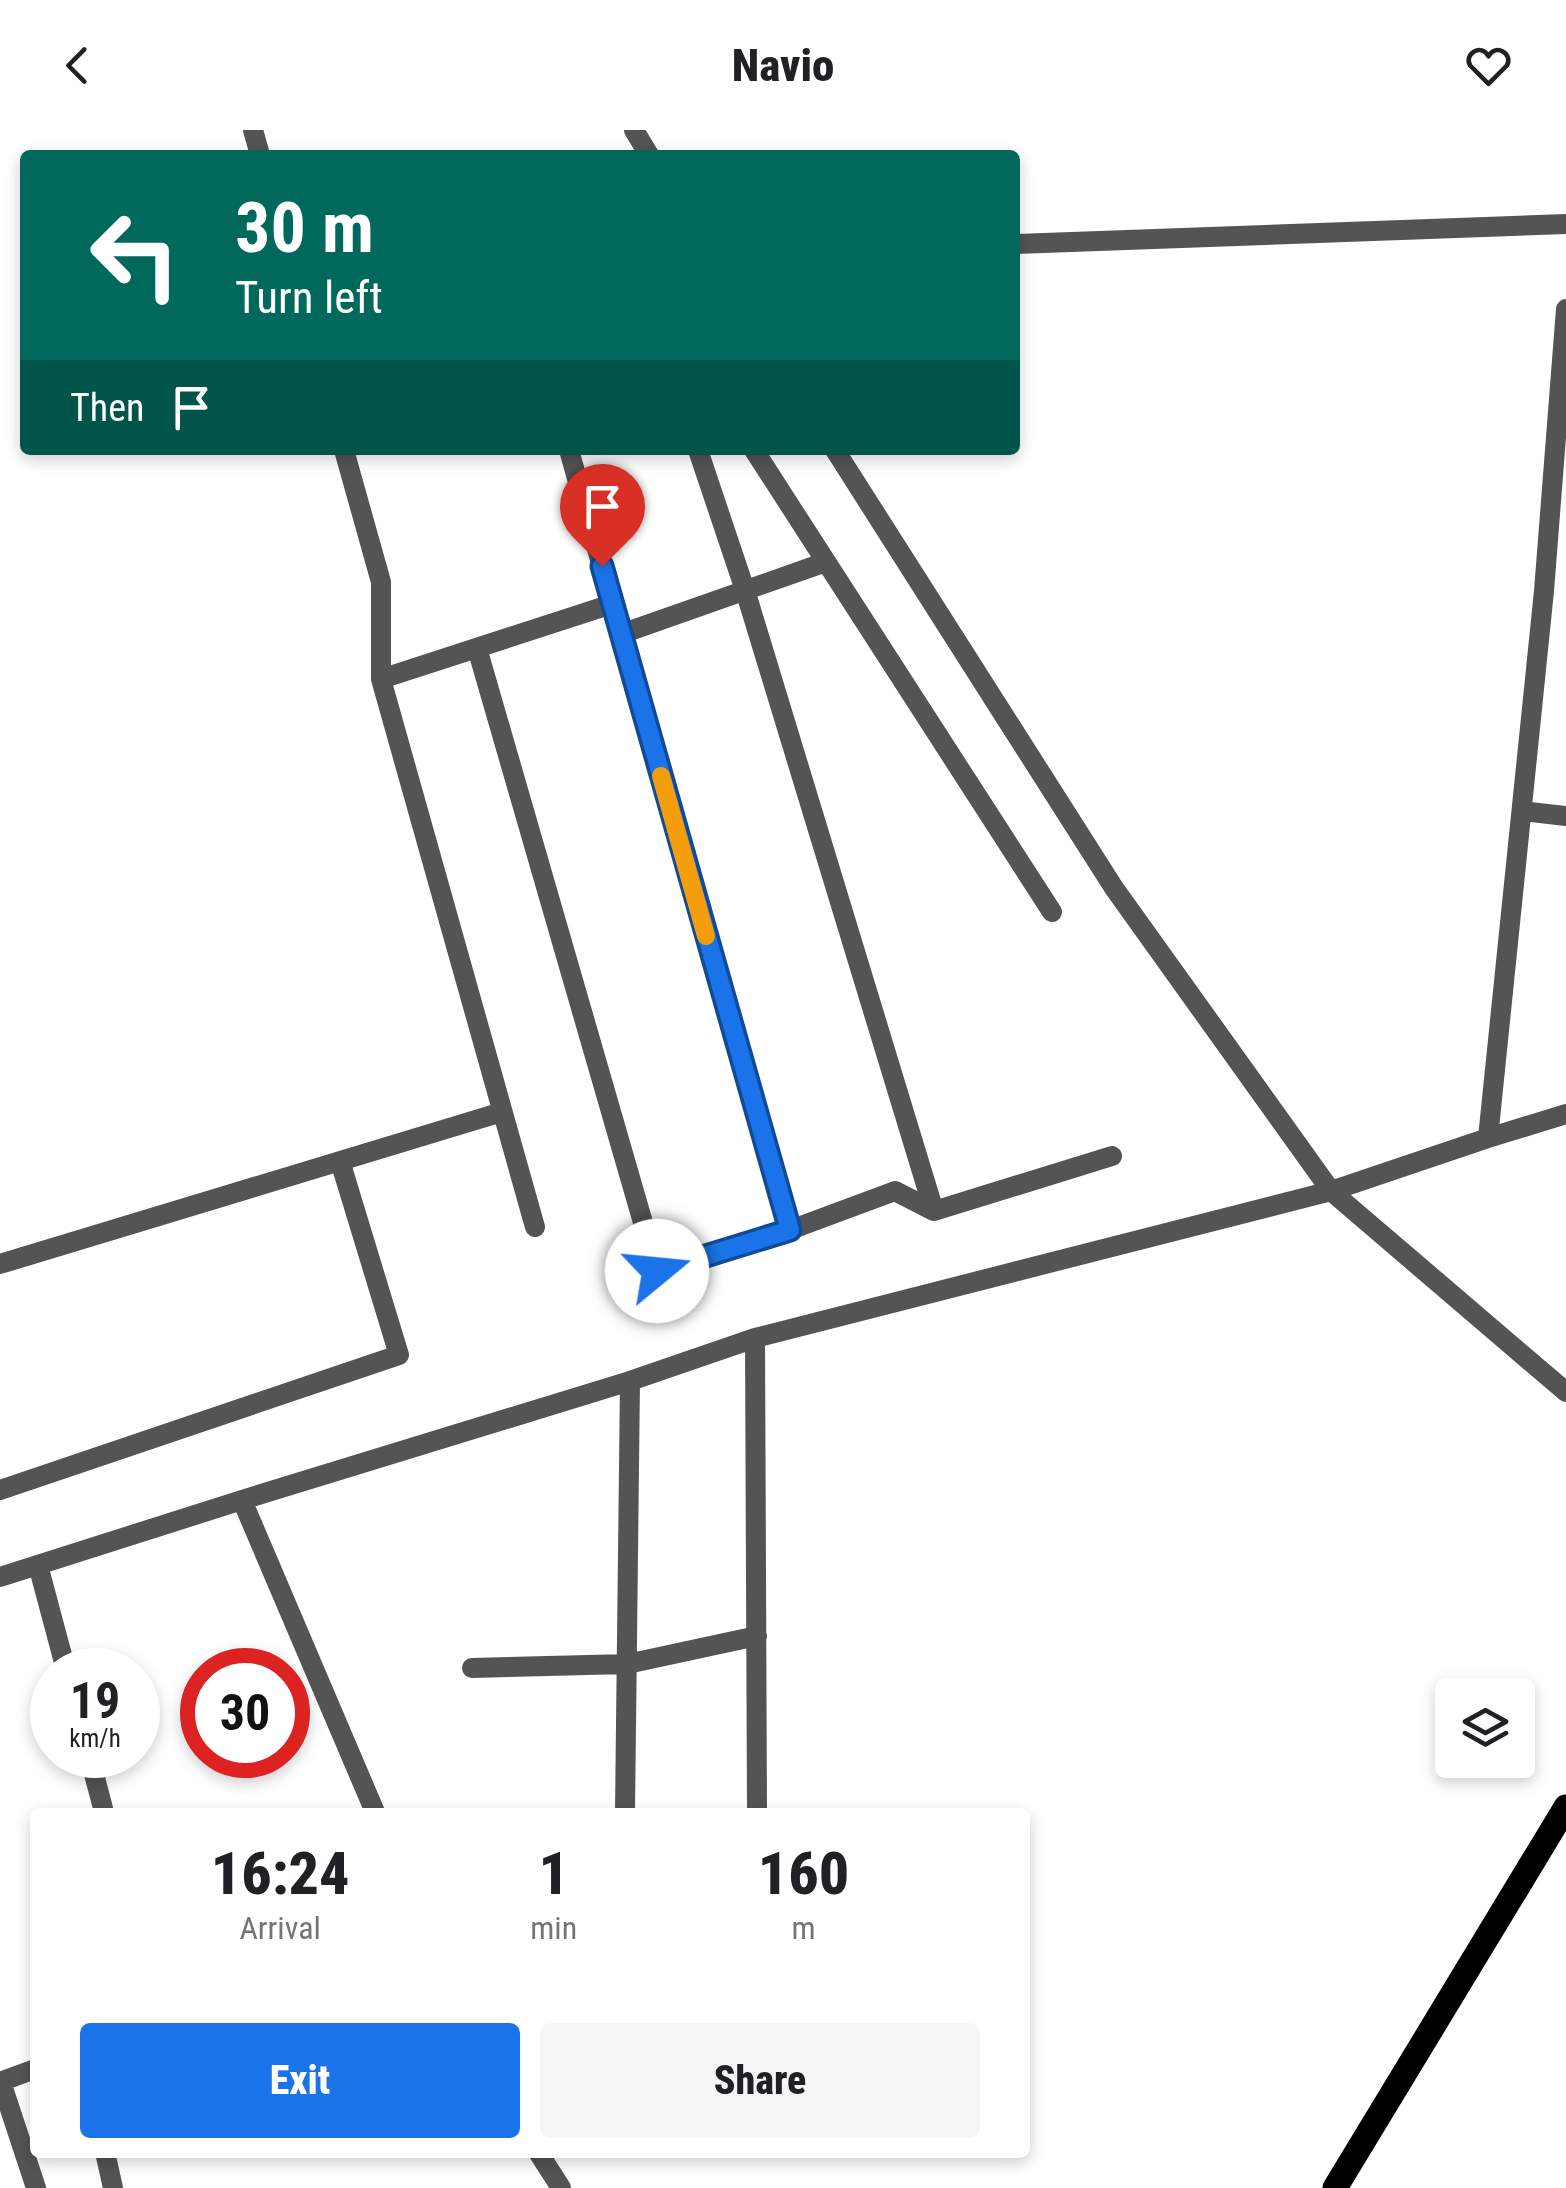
<!DOCTYPE html>
<style>
body{margin:0;font-family:"Roboto Condensed",sans-serif;background:#f6f6f6;color:#202124;height:100vh;display:flex;flex-direction:column;font-size:38px;white-space:nowrap}
*{box-sizing:border-box;margin:0}
p{font-size:32px;color:#757577}
.icon{flex:none;width:55px;height:55px;fill:none;stroke:currentColor;stroke-width:2;stroke-linecap:round;stroke-linejoin:round}
.map{position:relative;flex:1;overflow:hidden}
.sheet{position:absolute;left:30px;top:1678px;width:1000px;height:350px;display:flex;flex-direction:column;background:#fff;border-radius:10px;box-shadow:0 5px 15px #0003}
.sheet>*{flex:none}
.top-card{position:absolute;left:20px;top:20px;width:1000px;height:305px;border-radius:10px;box-shadow:0 5px 15px #0003;background:#00695c;color:#fff;overflow:hidden}
.buttons{position:absolute;left:1435px;top:1548px;display:grid;gap:20px}
.buttons a{display:grid;place-items:center;width:100px;height:100px;border-radius:10px;background:#fff;box-shadow:0 5px 15px #0003;font-size:50px}
.speed{position:absolute;left:30px;top:1518px;display:flex;gap:20px;font-size:50px;font-weight:700;text-align:center}
.speed>*{display:grid;place-content:center;width:130px;height:130px;border-radius:50%;background:#fff;box-shadow:0 5px 15px #0003;line-height:1}
.speed small{font-size:25px;font-weight:400}
.speed .limit{border:15px solid #d22;background:#fff;color:#111}
.pin{position:absolute;display:grid;place-items:center;width:85px;height:85px;color:#fff;margin:-102px -42px;border-radius:50% 50% 50% 0;rotate:-45deg;box-shadow:0 0 10px #0007}
.pin .icon{rotate:45deg}
.me{position:absolute;width:110px;margin:-55px;rotate:73deg;stroke-linejoin:round;filter:drop-shadow(0 0 8px #0008)}
.turn{display:flex;align-items:center;gap:35px;height:210px;padding:0 50px;font-size:45px}
.turn .icon{width:130px;height:130px;stroke-width:2.5}
.turn b{display:block;font-size:70px;line-height:85px}
.then{display:flex;align-items:center;height:95px;padding:0 50px;background:#0003;gap:20px;font-size:38px}
.eta{display:flex;justify-content:space-evenly;align-items:center;height:170px;text-align:center}
.eta b{font-size:60px;font-weight:800;line-height:70px}
.cta{display:flex;gap:20px;margin-top:auto;padding:20px 50px}
.cta a{flex:1;height:115px;border-radius:10px;background:#1a73e8;color:#fff;font-size:40px;font-weight:800;line-height:115px;text-align:center}
.cta a+a{background:#f6f6f6;color:#202124}
header{display:flex;justify-content:space-between;align-items:center;height:130px;padding:0 50px;background:#fff;font-size:45px;font-weight:800}
.map>svg:first-child{display:block}
</style>
<header><svg class="icon" aria-label="back" viewBox="0 0 24 24"><path d="M15 5l-7 7 7 7"/></svg>Navio<svg class="icon" aria-label="heart" viewBox="0 0 24 24"><path d="M12 20l-8-8c-3-5 5-10 8-4 3-6 11-1 8 4z"/></svg></header>
<div class="map">
<svg width="1566" height="2058" viewBox="0 0 1566 2058">
<rect width="100%" height="100%" fill="#fff"/>
<g fill="none" stroke-linecap="round" stroke-linejoin="round">
<path stroke="#545454" stroke-width="20" d="M253,0L260,25
M634,0L649,25
M1015,114L1566,94
M344,320L381,452V549L535,1097
M569,320L790,1100
M698,320L745,460L934,1081
M754,320L1052,782
M835,320L1114,758L1331,1061L1566,1262
M621,504L826,432
M477,518L657,1141L790,1100L895,1061L934,1081L1112,1026
M381,549L612,474
M1522,681L1566,686
M1488,1008L1544,461L1566,179
M0,1134L502,982
M755,1208L757,1682
M0,1360L399,1225L340,1031
M242,1370L375,1682
M38,1435L66,1540
M0,1447L242,1370L630,1251L755,1208L1331,1061L1488,1008L1566,984
M472,1538L627,1534L757,1506
M89,1625L104,1682
M625,1682L630,1251
M0,1952L35,1939
M1,1952L36,2058
M105,2022L113,2058
M538,2022L561,2058"/>
<path stroke="#000" stroke-width="25" d="M1335,2058L1566,1677"/>
</g>
<g fill="none" stroke-linecap="round" stroke-linejoin="round">
<defs>
<path id="route" d="M602,436L790,1100L657,1141"/>
</defs>
<use href="#route" stroke="#114b97" stroke-width="25"/>
<use href="#route" stroke="#1a73e8" stroke-width="18"/>
<path stroke="#f59e0b" stroke-width="18" d="M661,646L706,806"/>
</g>
</svg>
<div class="buttons">
<a><svg class="icon" aria-label="layers" viewBox="0 0 24 24"><path d="M12 4l9 5-9 5-9-5zM3 14l9 5 9-5"/></svg></a>
</div>
<div class="speed"><div>19<small>km/h</small></div><div class="limit">30</div></div>
<div class="pin" style="left:602px;top:436px;background:#d93025"><svg class="icon" aria-label="arrive" viewBox="0 0 24 24"><path d="M6 21V4h12l-3 4 3 4H6"/></svg></div>
<svg class="me" style="left:657px;top:1141px" viewBox="-20 -20 40 40"><circle r="19" fill="#fff"/><path d="M0-13L10 11 0 6-10 11z" fill="#1a73e8"/></svg>
<div class="top-card">
<div class="turn"><svg class="icon" aria-label="left" viewBox="0 0 24 24"><path d="M17 20v-9H6M10 6l-5 5 5 5"/></svg><div><b>30 m</b>Turn left</div></div>
<div class="then">Then<svg class="icon" aria-label="arrive" viewBox="0 0 24 24"><path d="M6 21V4h12l-3 4 3 4H6"/></svg></div>
</div>
<section class="sheet">
<div class="eta">
<div><b>16:24</b><p>Arrival</p></div>
<div><b>1</b><p>min</p></div>
<div><b>160</b><p>m</p></div>
</div>
<div class="cta"><a>Exit</a><a>Share</a></div>
</section>
</div>
